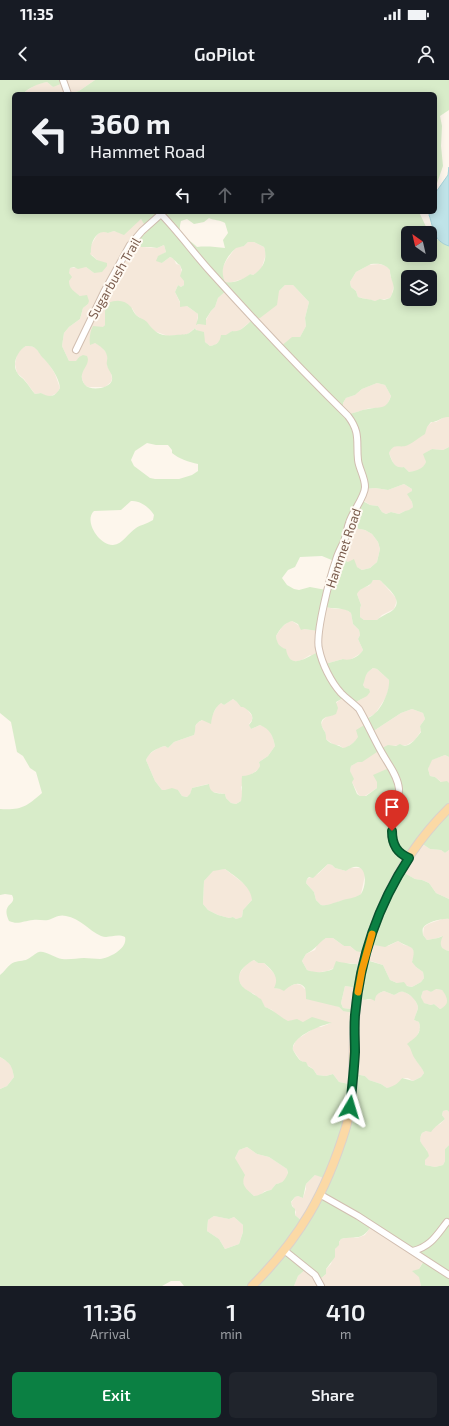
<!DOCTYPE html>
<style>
body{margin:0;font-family:"Exo 2",sans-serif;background:#20242c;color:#f1f3f6;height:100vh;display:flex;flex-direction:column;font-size:15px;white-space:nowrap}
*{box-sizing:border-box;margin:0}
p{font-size:13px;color:#9ea1a6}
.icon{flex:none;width:22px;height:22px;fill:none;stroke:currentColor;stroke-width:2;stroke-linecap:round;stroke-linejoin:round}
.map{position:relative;height:1206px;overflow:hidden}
.sheet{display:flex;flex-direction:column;background:#171b24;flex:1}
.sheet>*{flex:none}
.top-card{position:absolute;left:12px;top:12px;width:425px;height:122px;border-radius:6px;box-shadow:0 2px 10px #0003;background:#171b24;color:#f1f3f6;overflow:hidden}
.needle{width:26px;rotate:326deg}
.controls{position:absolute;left:401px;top:146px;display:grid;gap:8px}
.controls a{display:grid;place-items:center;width:36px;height:36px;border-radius:6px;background:#171b24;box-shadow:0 2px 10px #0003;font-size:20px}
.pin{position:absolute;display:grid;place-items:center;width:34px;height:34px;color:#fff;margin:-41px -17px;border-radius:50% 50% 50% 0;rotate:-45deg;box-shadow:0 0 4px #0007}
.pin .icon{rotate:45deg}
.me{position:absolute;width:44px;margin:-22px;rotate:7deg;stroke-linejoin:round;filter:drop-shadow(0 0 3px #0008)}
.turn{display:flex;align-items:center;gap:14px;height:84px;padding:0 12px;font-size:18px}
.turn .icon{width:52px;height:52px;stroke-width:2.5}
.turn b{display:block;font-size:28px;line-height:34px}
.lanes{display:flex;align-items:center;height:38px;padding:0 12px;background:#0003;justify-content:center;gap:20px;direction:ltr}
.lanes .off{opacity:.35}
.eta{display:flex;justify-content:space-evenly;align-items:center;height:68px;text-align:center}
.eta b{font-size:24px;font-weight:600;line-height:28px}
.primary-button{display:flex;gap:8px;margin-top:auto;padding:8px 12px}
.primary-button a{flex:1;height:46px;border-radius:6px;background:#0b8043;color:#fff;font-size:16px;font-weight:600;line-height:46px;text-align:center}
.primary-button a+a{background:#20242c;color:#f1f3f6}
.status{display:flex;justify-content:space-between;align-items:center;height:28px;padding:0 20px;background:#171b24;direction:ltr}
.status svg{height:11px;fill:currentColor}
header{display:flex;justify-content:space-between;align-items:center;height:52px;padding:0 12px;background:#171b24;font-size:18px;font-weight:600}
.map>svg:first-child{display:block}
</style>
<div class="status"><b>11:35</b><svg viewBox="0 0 49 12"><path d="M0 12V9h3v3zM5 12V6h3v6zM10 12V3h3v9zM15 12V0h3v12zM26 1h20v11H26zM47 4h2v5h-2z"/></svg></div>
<header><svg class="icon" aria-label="back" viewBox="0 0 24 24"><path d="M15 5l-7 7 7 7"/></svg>GoPilot<svg class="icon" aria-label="person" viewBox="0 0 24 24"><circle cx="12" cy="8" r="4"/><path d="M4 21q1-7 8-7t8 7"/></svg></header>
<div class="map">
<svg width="449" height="1206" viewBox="0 0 449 1206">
<rect width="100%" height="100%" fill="#fdf6ec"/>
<path fill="#f5e8da" d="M63,0H95L79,11L68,14H23L26,11L37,4L47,2L53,7Z
M141,139L149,151L142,167L157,168L164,165L166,172L161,175L162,183L170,177L174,179L176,184L180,185L184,201V205L181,207L178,205L175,212L181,225L187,226L198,234L197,245L206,240L211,231L215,227L218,218L227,210L279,211L285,205H293L309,222L305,238L306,246L300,257L280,267L252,240L239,251L234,252L232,251L215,265L210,266L205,262L195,248L189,253L183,256L179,255L168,256L154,251L146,242L136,235L132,228L105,231V245L95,263L101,266L108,275L107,286L111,292L112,299L111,302L105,307H89L85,306L82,299V292L84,288L79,277L76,282L69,281L62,266L64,253L69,247L80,239L83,228L88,224L80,216L72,211L69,205L68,193L70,188L86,187L94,193L97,180L92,175L90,176L89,174L91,172L90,167L97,155L101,152H106L108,153L114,151L121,153Z
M248,162H254L264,167L266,174L261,190L253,195L250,194L246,198L229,203L225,202L222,195L223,187L226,181L236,167L244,166Z
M379,184L386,186L391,190L390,195L394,204L392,214L390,218L375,221L358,217L356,211L351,207L350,202L356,192L369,185Z
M26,266H30L36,268L44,279L47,281L55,294L60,308L57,313L51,316L47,317L41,313L35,314L24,299L17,293L15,284L17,275L21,269Z
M377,303L385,305L391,316L387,325L382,328H370L347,335L343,331V323L346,318L355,315L362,309Z
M446,336L449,337V367L443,370L432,369L424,374L426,382L425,385L418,391L409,392L404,387L400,388L394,385L389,373L390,369L395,366L407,365L432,342H436Z
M404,404L412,409V411L408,415L412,422L413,427L409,431H405L399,434L391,432L386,434L382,432L378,426L370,425L361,419L365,409L375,408L388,410Z
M349,447L365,450L372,454L378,462L380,469L377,482L370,488L362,490L348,482L338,477Z
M373,500H379L381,501L396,518V523L394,529L382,535L377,540H364L360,537V529L361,525L357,514L358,511L364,507L369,506Z
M324,527L336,529H345L351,533L353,544L359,550L360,555L358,559L363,570L361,573L350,580L346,581L343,579L325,584L310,575L302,580L294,582L291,580L286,575L285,569L281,568L277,563L276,556L282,547L288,542L292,541L304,549L319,551Z
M373,588L377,589L389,600V607L386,617L375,634L365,639L367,644L356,661L346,668H343L339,665H334L326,659L325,652L321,645L323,640L327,636H331L336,623L345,616L354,623L363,618L365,608L363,605L364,597L369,591Z
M233,619L247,629L252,636V640L249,644L251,649L260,645L268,648L273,658L275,666L268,676L259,682L260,686L259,689L249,696L241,707L243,716L241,721L236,724L231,723L226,718L225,714L212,712L209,709L208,704L192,708L190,715L187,717L182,716L178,710H162L155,701L146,680L148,675L158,668L165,666L168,668L174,662L194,655L195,647L197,643L213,634L218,624L221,623L224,625Z
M412,629L423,633L425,639L420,646L421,651L415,660L407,665L388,666L380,669L372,652L401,633Z
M380,669L389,686L377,702V708L365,716H360L358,714L352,702L350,691L351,686Z
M445,675L449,677V708L435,697L430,696L428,689L431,680Z
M421,763L430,769L441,770L445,773L449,770V819L436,813L429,803L422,800L415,799L401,791Z
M328,784L332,785L335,788L346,791L350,788H361L365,792V795L361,814L354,819L340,821L329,826L321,825L316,820L314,812L306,803L307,799L318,794Z
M225,789L247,806L252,816V820L243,830L242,837L236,839L233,837L229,838L218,835L208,830L203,824L204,801L213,790Z
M445,838L449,839V871L444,870L440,865V862L442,856L438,858L427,860L423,855L424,847L428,844Z
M326,858H333L344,866H350L356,871L369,864L388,866L398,861L404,865L410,866L413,869L415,877L412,881L416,887L423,892L424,898L421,902L412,907L397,903L390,900L383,885L371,881L363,885L350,883L344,884L327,891L315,893L307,890L302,881L306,874L315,870L318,863Z
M254,880L258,883H264L273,892L277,898V903L275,908L280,909L296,904L301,905L305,909L339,927L343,931L355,930L343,928L341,923L345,906L358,908L367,920L371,919L377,914L384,911L394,915L400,912H405L414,918L417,924L418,928L414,940L419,942L420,949L412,968L415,979L422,988L424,993L421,997L413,1001L408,998H402L399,1003L393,1007L387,1008L381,1004L369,1000L365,996L355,994L349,1004L339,1002L333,994L326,996L317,995L313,989L300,980L293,970V967L296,960L316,947H321L331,943L303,942L293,940L288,942L276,934L272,930L265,927L262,922L254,914L244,909L238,900V896L246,884Z
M427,909L431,912L435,909L442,910L448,917V923L447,926L440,929L434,924L431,925L423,923L421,917L423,911Z
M0,977L8,982L12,987L14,997L7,1006L0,1009Z
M447,1030L449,1032V1065L445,1069V1081L443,1085L435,1087L425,1085V1080L427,1070L421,1064L420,1058L422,1053L440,1044L445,1039L442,1035L443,1031Z
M247,1067L257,1074L269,1077L287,1089L288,1094L286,1099L281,1103L276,1104L271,1110L265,1111L259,1116H254L245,1109L235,1078L239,1070Z
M316,1094L327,1099L303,1142L295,1135L296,1132L291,1123L295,1117L298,1116L303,1118L306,1109V1104Z
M214,1136L229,1139L234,1137L243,1145V1152L239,1164L225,1169L219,1159L207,1151L208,1140Z
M372,1145L424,1180L419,1189L421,1206H294L298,1196L307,1188L319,1200L326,1194V1189L331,1184L335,1169L341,1159L351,1157L357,1158L365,1155Z"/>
<path fill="#d8ecc9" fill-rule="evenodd" d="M0,0H63V3L53,7L47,2C38,4 29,7 23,14H14V132H159L164,136L169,132H419L429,153H408V175H430V154C435,160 443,161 449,165V337C443,336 438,342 431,342L427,347L425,354C420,357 414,362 408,365C400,369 394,362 389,373C392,381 394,389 404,387L409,392C416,391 423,389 426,382L423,374L432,369L443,370L449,367V677L445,675L432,680L428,689L430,696L435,697L441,702L447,701L449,703V770L445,773L441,770L430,769L421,763L401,791L415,799L422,800L429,803L436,813L449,819V839C443,838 426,842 423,848C422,850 423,853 423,855L427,860L438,858L443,856C439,864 440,869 449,871V1032L447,1030L443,1031L442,1035L445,1039C440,1044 435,1046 431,1052L426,1051L422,1053C416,1065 427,1065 429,1076L425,1080V1085L435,1087L443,1085L445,1081V1069L449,1065V1206H421L419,1197L412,1191L419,1189L425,1179L372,1145C361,1162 358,1155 341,1159L339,1162V1165L335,1169V1177L326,1189V1194L319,1200L307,1188L298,1196L294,1206H184L180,1201H171L162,1206H0V1009L7,1006L14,997C12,985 10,983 0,977V895C4,892 7,887 11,884C15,881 21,881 26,880C31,878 35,873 39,872C44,870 55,878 62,879C70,880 77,878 84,878C89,878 95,879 100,879C110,878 128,868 125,857C116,853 109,859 101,856C88,850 80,838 66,836C59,834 54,838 48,840C43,841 38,839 33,840C23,841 18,845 9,841C0,822 18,826 12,815L5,814L0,815V729C22,730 26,727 42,713L36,692L30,688L23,676L17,672L11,642L0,633ZM209,138C215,141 218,139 225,143L228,153L223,160L225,168C216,167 206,166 197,167C188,157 176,159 181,141L187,139L194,144L204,142ZM141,139L148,151L140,158L139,165L141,167H151L157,168L164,165L166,172L158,176L156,181L162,183L170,177C175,179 176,183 180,185L182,190L180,196L184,201V205L181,207L178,205L175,212L180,222V227L187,226L198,234V238L196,245L199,244L206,245V239L211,231L215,227L218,218L227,210L252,240C246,245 240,253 232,251L226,255H221C220,262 217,265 210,266L205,262L204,252L196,250L195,248C187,256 186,254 176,255C161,257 155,253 147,242C144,239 139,238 136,235C134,233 133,230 131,227C125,220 117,219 108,223L105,231V245L103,247L93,246C90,251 89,259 90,265L95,263C100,266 106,270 107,276C108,279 106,282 107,285C108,291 113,293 112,300C110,309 90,311 85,305C75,292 92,286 87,276L83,275L79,277L76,281H69L62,266L64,253L69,247L80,239L83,228L88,224L89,221L87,215L80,216C75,212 69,209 69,201L72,197L69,193L70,188L74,187L78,189L86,187L94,193L102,192L107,186V183L97,180L90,174L91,172C90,163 97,148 108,153L114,151L124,155ZM248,162H254L264,167C268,179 263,189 253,195L250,194C245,199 232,204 225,202C219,189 226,177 236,168L244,166ZM371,184C379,183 385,184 390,190C390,203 398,204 390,218L384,220L380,219L375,221C370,219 364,219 358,217L356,211L351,207L350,202L356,192ZM408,197H430V219H408ZM285,205H293L309,222L305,238L306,246L300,257H292L280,267L254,238H260L277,225L279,211ZM26,266C29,266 32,266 35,268C38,270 40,275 43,278C50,285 59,297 60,308C55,317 50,318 41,313L35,314C31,310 29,305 25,301C23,298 20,297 18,294C11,285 17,271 26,266ZM377,303L385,305L391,316C386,331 380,326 368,329C361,330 354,333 347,335L343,331V323L346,318L355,315L362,309ZM147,363L156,365H168L172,370V373C179,379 189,382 198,384V391L192,395L179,399H155L150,398L134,386L131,380L135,371ZM404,404L412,409V411L407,414L412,422L413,427L409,430L405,431L399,434L391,432L386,434L382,432L378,426L370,425L361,420L365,409L375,408L388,410ZM131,421C140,420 150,428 154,435L153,440C147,444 140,445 136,448C128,453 123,464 113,465C100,466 83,441 94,431L121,430ZM349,447L365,450L372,454L378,462L380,469L377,482L370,488L362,490L357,487L354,479L348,482L338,477ZM322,476L334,481L326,510L310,507L299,510L294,509L287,505L282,498L288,490L295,487L300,477ZM373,500H379L381,501C387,508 403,519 394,529C389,534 382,535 377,540H364L360,537V529L361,525L357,514C360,508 365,508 369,505C371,504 372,502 373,500ZM324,527C333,529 344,527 351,533L353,544L359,550L360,555L358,559L363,570C360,576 349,582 343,579L325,584L319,572C307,576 290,592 286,569C279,567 277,563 276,556C280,549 284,543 292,541L298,544L301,550L304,549L318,551ZM373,588L377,589L389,600C390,610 382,629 373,635C371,637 367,638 365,639L366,644L356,650L358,657C355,662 349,667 343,668C337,664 331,665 326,659C326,657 326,654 325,652C322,647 318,641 326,637C329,636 332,636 336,634L338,628L336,622L345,617L354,623L367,616L370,612L369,609L365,608L363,605C366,597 364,594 373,588ZM233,619L237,622L241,627H243C247,629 254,634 252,640C252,642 250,643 249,645L251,649L260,645C270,649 273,656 275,666L268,676L259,682L260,686C257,693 249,696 242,696C241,705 243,713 241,721L236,724L231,723L226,718L225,714C217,713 210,714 209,704L192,708L190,714L187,717L182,716L178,710L172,708L165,710H162L155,701L146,680C149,672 157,668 165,666L168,668L174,662L194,655C197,648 192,645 202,640L211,644C212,636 214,628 221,623L224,625ZM412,629L423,633L425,639L420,646L421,652C416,658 409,670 400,664L396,666L388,665L380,669L372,652L401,633ZM380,670L389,688L373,695L377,702V708L366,716H360L357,714L352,702L354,699L350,691L351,686L358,682H362ZM328,784L332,785L335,788L346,791C365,777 369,801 361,814C354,819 348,818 340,821C332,823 329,826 321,825L316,820L314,812L306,803L307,799L309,797L313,798ZM225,789C236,797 251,806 252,820L243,830L242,837L236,839L233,837L229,838L218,835L208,830L203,824L204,801L213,791ZM326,858H333L344,866H350L356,871L364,873L369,864L385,867L398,861C410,869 417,864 412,882L416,887L423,892L424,898L421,902L412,907L407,906L404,902L397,903L390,900L383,885L366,880L363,885C353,883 345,884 336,881L333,889C324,893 316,893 307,890L302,881L306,874C315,870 318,863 326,858ZM254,880L258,883H264C272,890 280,897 274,908L280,909L284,911C289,906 299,899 305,908C306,911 306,916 306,919L339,927L343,931L355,933L356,930L343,928L341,923L345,906L358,908L359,920L371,919L375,921C375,914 379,913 384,911L394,915C395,915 399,912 400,912C407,910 418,921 418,928C417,932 415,936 414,940L419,942C422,954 416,957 407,964C412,969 411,973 415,979C418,984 422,987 424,993L421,997L413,1001L402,998C398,1004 394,1006 387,1008L381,1004L369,1000L365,996L355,994L349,1004L339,1002L333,994L326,996L317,995L313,989L308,986L306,982C300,982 299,979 296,975C295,973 294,972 293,970C290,957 323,944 332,943L312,937L303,942L297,939L288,941C280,937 274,930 265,927L261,919C258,918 257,916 253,914C251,912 248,911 245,909C232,898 242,886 254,880ZM436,909L442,910C449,919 449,925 440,929L434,924L431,925L424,923L421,917L423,911L427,910L431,912ZM247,1067L257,1074L269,1077L287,1089L288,1093C285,1100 283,1103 276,1104L271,1110C264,1111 260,1116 254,1116C247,1110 240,1105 245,1095L235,1078L239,1070ZM315,1095L327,1099L303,1142L295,1135V1129L292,1126L291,1122L295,1117L298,1116L303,1118L306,1104ZM214,1136L229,1139L234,1137L243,1145V1152L239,1164L225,1169L219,1159L207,1151L208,1140Z
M95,0H449V30L440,36L442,46L441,66L443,86L435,109V14H68L79,11Z"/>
<path fill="#bfe3e8" stroke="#a5d3da" d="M449,87V166C433,161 434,149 429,135L430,132H435L436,112L448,95Z"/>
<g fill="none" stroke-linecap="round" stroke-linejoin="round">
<defs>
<path id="minor" d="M63,0L68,14
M159,132C177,150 192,171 209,190C254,240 300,289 348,336C361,353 356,362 358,380C359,389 365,397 365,407C365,417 352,432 349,443C347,448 347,453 345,458C343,465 338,472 336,480C330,497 315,554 319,569C322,584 331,602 341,613C347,619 353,623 359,629C367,643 374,659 382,673C388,684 398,696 399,709C399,733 377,765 409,778
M76,270L104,212L130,165L142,151L161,134
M321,1115L358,1136L449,1195
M284,1170L315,1195L321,1206
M413,1171C431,1166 436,1156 447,1142"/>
<path id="major" d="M252,1206C300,1158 326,1113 346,1047C356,1012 352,975 355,939C360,862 393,783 449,728"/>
</defs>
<use href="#minor" stroke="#d1beb0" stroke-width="8"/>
<use href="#major" stroke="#dad1cd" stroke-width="10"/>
<use href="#minor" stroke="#fff" stroke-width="6"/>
<use href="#major" stroke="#fbd9a5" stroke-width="8"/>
</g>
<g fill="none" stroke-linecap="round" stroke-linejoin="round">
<defs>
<path id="route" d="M350,1027C352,1009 354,990 355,972C355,960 354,948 355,935C360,879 378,825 409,778C397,773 392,765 392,751"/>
</defs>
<use href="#route" stroke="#07532c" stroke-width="10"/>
<use href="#route" stroke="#0b8043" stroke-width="7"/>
<path stroke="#f59e0b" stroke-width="7" d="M358,912L362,890L372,854"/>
</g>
<g text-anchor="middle" stroke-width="4" stroke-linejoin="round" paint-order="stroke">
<g font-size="13" fill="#7a5c4d" stroke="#fffaf3">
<text transform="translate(114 198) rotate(-60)" y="5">Sugarbush Trail</text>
<text transform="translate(343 468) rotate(-71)" y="5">Hammet Road</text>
</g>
</g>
</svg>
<div class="controls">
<a><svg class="needle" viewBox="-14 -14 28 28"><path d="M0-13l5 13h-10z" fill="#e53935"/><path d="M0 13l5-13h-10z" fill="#9ea1a6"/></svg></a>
<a><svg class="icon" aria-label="layers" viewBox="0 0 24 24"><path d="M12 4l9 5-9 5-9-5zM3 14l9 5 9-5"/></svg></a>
</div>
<div class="pin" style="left:392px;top:751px;background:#d93025"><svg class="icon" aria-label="arrive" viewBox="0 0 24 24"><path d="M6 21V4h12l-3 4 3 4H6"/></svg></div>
<svg class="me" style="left:350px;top:1027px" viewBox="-20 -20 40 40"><path d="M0-17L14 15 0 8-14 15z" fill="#0b8043" stroke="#fff" stroke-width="4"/></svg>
<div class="top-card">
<div class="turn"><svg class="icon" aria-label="left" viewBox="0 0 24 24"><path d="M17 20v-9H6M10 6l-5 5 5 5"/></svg><div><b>360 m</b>Hammet Road</div></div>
<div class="lanes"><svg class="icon" aria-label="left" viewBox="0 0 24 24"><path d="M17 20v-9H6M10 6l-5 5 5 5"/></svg><svg class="icon off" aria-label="ahead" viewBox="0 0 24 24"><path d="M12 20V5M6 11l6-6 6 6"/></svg><svg class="icon off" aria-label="right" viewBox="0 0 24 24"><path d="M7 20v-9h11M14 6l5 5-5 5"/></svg></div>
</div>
</div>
<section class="sheet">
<div class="eta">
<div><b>11:36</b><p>Arrival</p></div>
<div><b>1</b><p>min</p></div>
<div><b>410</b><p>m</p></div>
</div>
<div class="primary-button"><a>Exit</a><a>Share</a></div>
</section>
